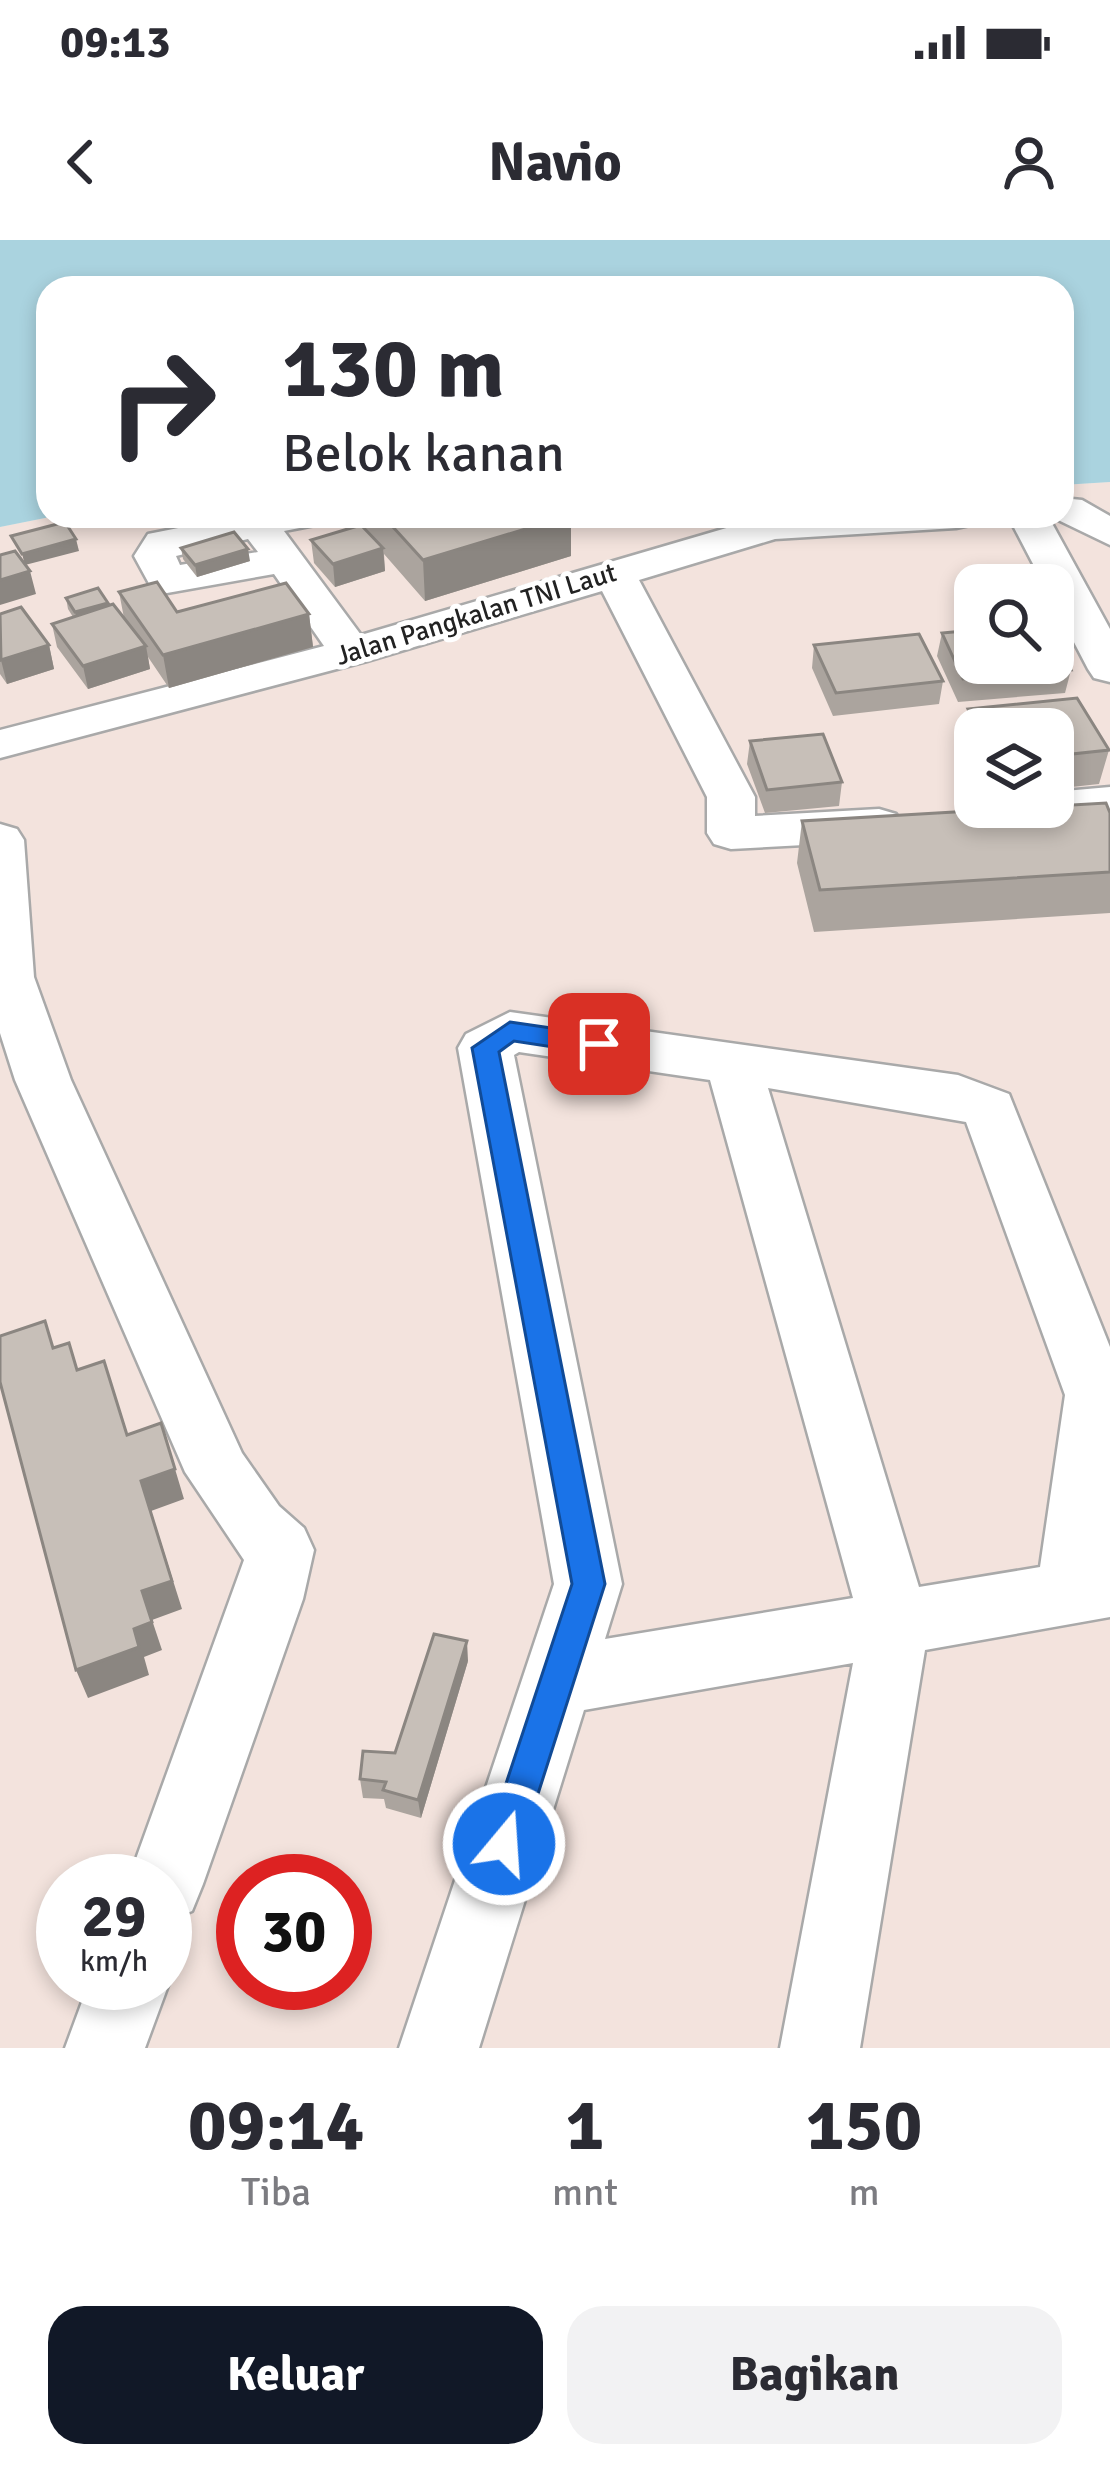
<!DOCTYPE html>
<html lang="id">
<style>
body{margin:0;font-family:Signika,sans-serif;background:#f2f2f3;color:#2b2b33;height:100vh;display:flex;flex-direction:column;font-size:45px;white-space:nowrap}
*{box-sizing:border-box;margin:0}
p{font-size:39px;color:#7c7c81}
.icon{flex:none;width:66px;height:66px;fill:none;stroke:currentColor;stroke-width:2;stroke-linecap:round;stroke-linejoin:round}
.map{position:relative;height:1808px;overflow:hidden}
.sheet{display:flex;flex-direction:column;background:#fff;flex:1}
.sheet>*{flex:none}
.hud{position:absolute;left:36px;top:36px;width:1038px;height:252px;border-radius:36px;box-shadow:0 6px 18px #0003;background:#fff;color:#2b2b33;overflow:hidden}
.controls{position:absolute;left:954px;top:324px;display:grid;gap:24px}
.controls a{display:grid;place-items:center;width:120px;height:120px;border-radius:24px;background:#fff;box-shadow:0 6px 18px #0003;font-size:60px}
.speed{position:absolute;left:36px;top:1614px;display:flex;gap:24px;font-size:60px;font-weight:700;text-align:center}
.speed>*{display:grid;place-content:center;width:156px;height:156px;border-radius:50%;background:#fff;box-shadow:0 6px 18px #0003;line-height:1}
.speed small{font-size:30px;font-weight:400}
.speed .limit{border:18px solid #d22;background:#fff;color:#111}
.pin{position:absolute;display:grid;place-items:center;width:102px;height:102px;color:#fff;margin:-51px;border-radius:24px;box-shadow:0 6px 18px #0006}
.me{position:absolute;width:132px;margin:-66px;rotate:18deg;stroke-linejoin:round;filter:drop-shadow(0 0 9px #0008)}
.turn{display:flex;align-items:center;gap:42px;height:252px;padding:0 48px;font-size:54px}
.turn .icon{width:156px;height:156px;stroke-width:2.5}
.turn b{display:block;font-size:84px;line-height:102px}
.eta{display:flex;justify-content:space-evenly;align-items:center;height:204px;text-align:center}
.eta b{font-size:72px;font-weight:700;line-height:84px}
.action{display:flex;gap:24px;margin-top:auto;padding:24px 48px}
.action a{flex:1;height:138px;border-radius:36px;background:#111827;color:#fff;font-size:48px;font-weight:700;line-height:138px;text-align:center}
.action a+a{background:#f2f2f3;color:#2b2b33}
.status{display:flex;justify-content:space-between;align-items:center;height:84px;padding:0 60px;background:#fff;direction:ltr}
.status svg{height:33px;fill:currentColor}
header{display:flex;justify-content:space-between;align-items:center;height:156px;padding:0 48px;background:#fff;font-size:54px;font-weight:700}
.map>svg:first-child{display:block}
</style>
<div class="status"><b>09:13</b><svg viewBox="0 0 49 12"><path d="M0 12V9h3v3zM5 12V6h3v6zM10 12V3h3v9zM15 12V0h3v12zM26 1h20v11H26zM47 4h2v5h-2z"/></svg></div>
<header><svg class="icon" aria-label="back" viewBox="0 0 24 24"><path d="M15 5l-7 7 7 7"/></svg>Navio<svg class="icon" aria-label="person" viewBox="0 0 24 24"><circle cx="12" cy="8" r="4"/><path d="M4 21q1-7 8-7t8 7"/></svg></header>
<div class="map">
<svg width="1110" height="1808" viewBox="0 0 1110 1808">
<rect width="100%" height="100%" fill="#f2efe9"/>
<path fill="#f3e3dd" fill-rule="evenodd" d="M1110,242V1808H0V287L55,276H1062V245ZM975,345H1053V423H975ZM975,489H1053V567H975ZM63,1641H165V1743H63ZM243,1641H345V1743H243Z"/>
<path fill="#aad3df" d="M0,0H1110V242L1062,245V48H48V276H55L0,287Z"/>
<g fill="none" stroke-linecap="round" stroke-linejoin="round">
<defs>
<path id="minor" d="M1062,258L1082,260L1110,276V305L1054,278L1062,276Z
M239,276H321L315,285L284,291L361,395L767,276H976L970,285L956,288L775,299L639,340L755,557V576L879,569L896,574L903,585L896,596L879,601L731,609L714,604L707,593V557L602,351L367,421L0,518V490L324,406L274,334L167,353L152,349L134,316L148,294ZM248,299L258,312L180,325L176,316Z
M1008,276H1048L1110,389V442L1094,438L1088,429L1053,362V345H1044Z
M1110,547V577L1007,587L990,583L983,572L986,567H1053V552Z
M0,584L17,589L24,600L34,737L71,840L242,1213L279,1266L304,1288L314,1310L303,1359L203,1644L192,1671L165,1682V1641H128L244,1320L185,1232L15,840L0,793Z
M510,772L958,835L1009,854L1110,1107V1377L925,1410L860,1808H780L853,1423L584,1470L479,1808H399L554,1344L458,808L466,794ZM519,812L710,840L853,1358L605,1399L622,1344L514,815ZM768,848L966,882L1065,1155L1040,1327L919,1347Z
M165,1734L169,1743L145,1808H65L89,1743H165Z"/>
</defs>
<use href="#minor" stroke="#a9a9a9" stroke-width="5"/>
<use href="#minor" fill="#fff" fill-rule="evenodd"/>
</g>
<path fill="#aba49e" d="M353,276H571V316L425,361L384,314L385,331L335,347L314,323L311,300L358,286L354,281Z
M181,308L250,321L197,337L183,319Z
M119,352L177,372L309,374L313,407L169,448L148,417L150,429L88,449L57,407L52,384L73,377L68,369L66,358L108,363L109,366L124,378Z
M0,374L49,405L54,429L7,444L0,434Z
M942,393L1071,430L1065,453L958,462L937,416Z
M814,405L943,441L939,464L833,476L812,428Z
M1077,458L1109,510L1099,544L1053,549V489H975V530L961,503L968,469Z
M750,501L842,542L839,566L765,573L747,524Z
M1110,573V673L814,692L797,623L802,581Z
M468,1421L421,1578L386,1568L384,1559L363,1558L360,1539L395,1513Z"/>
<path fill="#8b8681" d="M568,276H571V316L425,361L423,320Z
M76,299L79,311L25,325L22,314Z
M383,308L385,331L335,347L333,324Z
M248,309L250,321L197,337L195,325Z
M30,331L36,354L0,365V340Z
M108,363L111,375L78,384L75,372Z
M309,374L313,407L169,448L163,415Z
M49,405L54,429L7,444L1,420Z
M146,406L150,429L88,449L83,426Z
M175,1229L184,1259L151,1271L182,1369L152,1380L162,1410L144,1417L149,1435L88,1458L76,1430L134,1389L142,1351L141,1241Z
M467,1401L468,1421L421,1578L418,1560Z"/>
<path fill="#c7bfb8" stroke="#8b8681" stroke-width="3" d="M383,276H568L423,320Z
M65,282L76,299L22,314L11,296Z
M361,285L383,308L333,324L311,300Z
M234,292L248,309L195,325L181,308Z
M15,311L30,331L0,340V315Z
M157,342L177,372L286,343L309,374L163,415L119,352Z
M98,348L108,363L75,372L66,358Z
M113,364L146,406L83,426L52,384Z
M21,367L49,405L1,420L0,374Z
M975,390V423H1053V395L1071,430L963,439L942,393Z
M919,394L943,441L836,453L814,405Z
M1077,458L1109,510L1053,516V489H978L968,469Z
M823,494L842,542L767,550L750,501Z
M1106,563L1110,573V632L820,650L802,581Z
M45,1081L53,1108L69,1103L77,1130L104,1121L127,1195L161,1183L175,1229L141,1241L172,1341L142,1351L152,1382L134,1389L139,1407L76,1430L0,1142V1096Z
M434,1394L467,1401L418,1560L383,1550L386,1542L360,1539L363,1511L395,1513Z"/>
<path fill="#1a73e8" stroke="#114b97" stroke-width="3" d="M510,782L599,795L612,804L599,814L514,801L499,812L605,1344L522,1604L517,1617L504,1622L492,1617L486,1604L572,1344L472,808Z"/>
<g text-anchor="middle" stroke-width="10" stroke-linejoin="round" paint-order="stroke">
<g font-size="27" fill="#222" stroke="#fff">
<text transform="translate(476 374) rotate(-17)" y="9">Jalan Pangkalan TNI Laut</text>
</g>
</g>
</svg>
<div class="controls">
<a><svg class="icon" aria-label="search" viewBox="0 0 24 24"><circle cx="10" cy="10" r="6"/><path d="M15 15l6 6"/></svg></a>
<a><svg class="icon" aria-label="layers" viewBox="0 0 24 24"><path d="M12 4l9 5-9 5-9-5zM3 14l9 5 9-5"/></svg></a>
</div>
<div class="speed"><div>29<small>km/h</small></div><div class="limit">30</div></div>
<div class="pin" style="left:599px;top:804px;background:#d93025"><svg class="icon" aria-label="arrive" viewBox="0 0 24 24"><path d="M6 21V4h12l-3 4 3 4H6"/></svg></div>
<svg class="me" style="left:504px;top:1604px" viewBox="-20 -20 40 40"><circle r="17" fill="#1a73e8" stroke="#fff" stroke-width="3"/><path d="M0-11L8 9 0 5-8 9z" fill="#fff"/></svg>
<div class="hud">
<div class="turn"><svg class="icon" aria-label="right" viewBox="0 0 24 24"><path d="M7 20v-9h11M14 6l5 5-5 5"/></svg><div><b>130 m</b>Belok kanan</div></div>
</div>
</div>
<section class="sheet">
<div class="eta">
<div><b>09:14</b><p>Tiba</p></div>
<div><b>1</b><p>mnt</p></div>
<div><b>150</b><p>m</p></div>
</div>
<div class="action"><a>Keluar</a><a>Bagikan</a></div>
</section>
